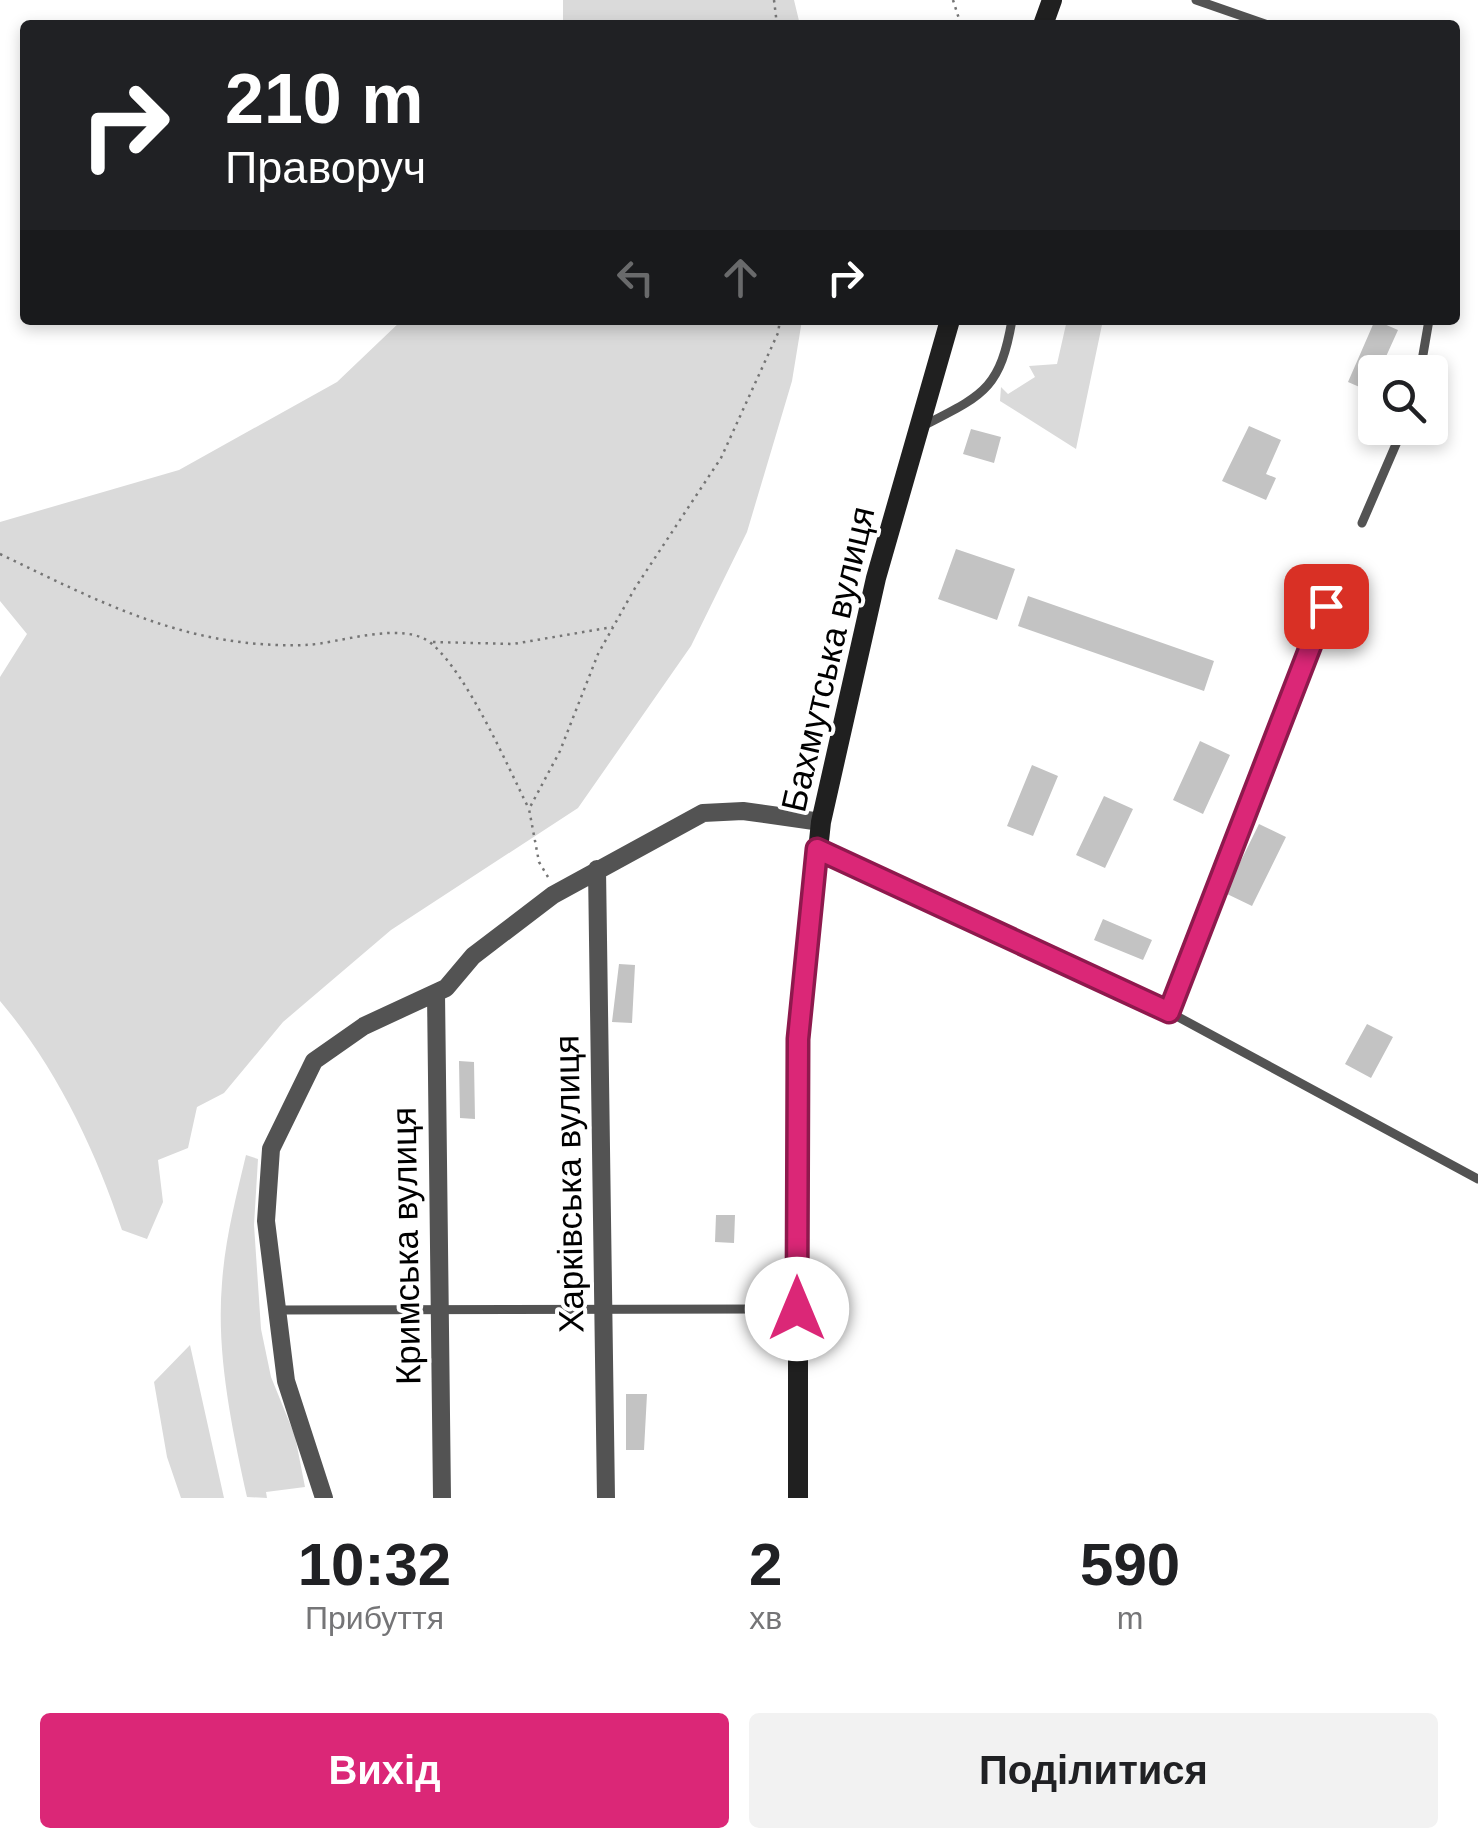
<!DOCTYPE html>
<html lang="uk">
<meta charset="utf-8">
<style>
body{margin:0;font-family:Helvetica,sans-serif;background:#f2f2f2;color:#202124;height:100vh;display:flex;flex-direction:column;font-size:38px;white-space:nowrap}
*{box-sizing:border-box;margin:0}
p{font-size:32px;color:#757577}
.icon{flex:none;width:55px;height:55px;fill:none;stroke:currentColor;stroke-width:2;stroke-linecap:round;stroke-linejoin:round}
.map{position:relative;height:1498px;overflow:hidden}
.details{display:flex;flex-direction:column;background:#fff;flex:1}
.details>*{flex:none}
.guide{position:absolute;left:20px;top:20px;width:1440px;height:305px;border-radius:10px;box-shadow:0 5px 15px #0003;background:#202124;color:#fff;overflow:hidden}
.tools{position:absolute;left:1358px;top:355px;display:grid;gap:20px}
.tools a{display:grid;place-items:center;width:90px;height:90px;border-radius:10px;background:#fff;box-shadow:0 5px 15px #0003;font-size:50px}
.pin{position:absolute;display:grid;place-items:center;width:85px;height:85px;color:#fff;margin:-42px;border-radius:20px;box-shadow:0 5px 15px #0006}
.me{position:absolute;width:110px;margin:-55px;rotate:0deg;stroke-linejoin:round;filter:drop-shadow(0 0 8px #0008)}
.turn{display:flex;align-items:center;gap:35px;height:210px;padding:0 40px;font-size:45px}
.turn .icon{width:130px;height:130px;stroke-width:2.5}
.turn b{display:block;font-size:70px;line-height:85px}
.lanes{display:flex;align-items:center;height:95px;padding:0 40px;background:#0003;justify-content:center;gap:50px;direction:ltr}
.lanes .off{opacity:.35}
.eta{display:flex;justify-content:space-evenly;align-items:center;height:170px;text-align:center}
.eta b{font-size:60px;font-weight:800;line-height:70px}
.action{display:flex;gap:20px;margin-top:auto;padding:20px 40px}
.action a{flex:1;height:115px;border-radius:10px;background:#db2777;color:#fff;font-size:40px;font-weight:800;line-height:115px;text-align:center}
.action a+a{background:#f2f2f2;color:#202124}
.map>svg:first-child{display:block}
</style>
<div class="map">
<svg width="1478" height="1498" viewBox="0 0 1478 1498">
<rect width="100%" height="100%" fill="#fff"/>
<path fill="#dadada" d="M563,0H794L800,25H563Z
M402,320H802L792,381L747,532L691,646L578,808L391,930L283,1022L224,1093L197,1107L188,1148L158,1160L163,1202L147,1239L122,1230C95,1149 56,1067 0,1001V677L27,634L0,601V522L179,470L337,382Z
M1067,320H1103L1076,449L1000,401L1001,387L1008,394L1035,377L1029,366L1057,364Z
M246,1155L258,1159L254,1225L261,1329L271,1377L295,1436L305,1487L266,1492L267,1498L247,1497C232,1428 216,1354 222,1283C225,1240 236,1197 246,1155Z
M190,1345L224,1498H181L167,1457L154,1382Z"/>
<path fill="#c3c3c3" d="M1375,320L1398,330L1379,372H1375L1371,392L1348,382Z
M1249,426L1281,440L1266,474L1276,478L1266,500L1222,481Z
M971,429L1001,437L994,463L963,454Z
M956,549L1015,569L997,620L938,599Z
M1028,596L1214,661L1204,691L1018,626Z
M1200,741L1230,755L1203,814L1173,800Z
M1032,765L1058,776L1033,836L1007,826Z
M1104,796L1133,809L1105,868L1076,855Z
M1259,824L1286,837L1252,906L1225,893Z
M1103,919L1152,940L1143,960L1094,940Z
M619,964L635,965L632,1023L612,1022Z
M1367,1024L1393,1037L1371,1078L1345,1064Z
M459,1061L474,1062L475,1119L460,1118Z
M716,1215H735L734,1243L715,1242Z
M626,1394H647L644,1450H626Z"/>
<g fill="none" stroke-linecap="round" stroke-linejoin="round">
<path stroke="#757575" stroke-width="2.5" stroke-dasharray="2.5 5" stroke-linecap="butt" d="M774,0L777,25
M953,0L961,25
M0,554C102,603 188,649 305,645C338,644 404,619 432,644C468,675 507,765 529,809
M433,642L513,644L613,627
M548,877L539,862L529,809L560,751L598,654L635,588L721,458L778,333L780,320"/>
<path stroke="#535353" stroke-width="9" d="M1196,0L1268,25
M1455,125V175
M1420,372L1429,320
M923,426C983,395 1000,390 1012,320
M1362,523L1403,428
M819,850L1169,1012L1478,1179
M1169,1012L1325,605
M277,1310L796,1309"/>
<path stroke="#535353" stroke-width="18" d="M597,869L606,1498
M436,993L442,1498
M324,1498L286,1381L266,1221L271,1149L314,1061L364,1026L446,988L473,956L553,895L703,813L743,811L821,822"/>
<path stroke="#202020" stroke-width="20" d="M1043,25L1052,0
M798,1498V1039L821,822L876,578L950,320"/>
</g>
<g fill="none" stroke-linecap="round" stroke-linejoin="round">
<defs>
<path id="route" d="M797,1309L798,1039L817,849L1169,1012L1326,606"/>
</defs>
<use href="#route" stroke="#8e194d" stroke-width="25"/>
<use href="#route" stroke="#db2777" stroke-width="18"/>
</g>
<g text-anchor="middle" stroke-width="8" stroke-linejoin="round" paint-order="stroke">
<g font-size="35" fill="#000" stroke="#fff">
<text transform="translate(828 659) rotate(-77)" y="12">Бахмутська вулиця</text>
<text transform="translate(569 1184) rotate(-91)" y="12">Харківська вулиця</text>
<text transform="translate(406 1246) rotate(-91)" y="12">Кримська вулиця</text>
</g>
</g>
</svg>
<div class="tools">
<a><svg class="icon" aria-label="search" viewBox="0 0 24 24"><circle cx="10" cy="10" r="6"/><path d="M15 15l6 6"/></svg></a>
</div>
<div class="pin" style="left:1326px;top:606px;background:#d93025"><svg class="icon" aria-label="arrive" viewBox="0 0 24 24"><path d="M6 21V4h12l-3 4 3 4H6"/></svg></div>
<svg class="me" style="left:797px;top:1309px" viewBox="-20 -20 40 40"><circle r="19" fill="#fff"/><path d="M0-13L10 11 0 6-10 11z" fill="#db2777"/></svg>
<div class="guide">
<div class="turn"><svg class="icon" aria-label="right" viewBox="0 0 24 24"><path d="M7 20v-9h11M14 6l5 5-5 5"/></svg><div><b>210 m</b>Праворуч</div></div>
<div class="lanes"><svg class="icon off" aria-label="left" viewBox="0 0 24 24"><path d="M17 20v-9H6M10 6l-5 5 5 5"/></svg><svg class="icon off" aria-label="ahead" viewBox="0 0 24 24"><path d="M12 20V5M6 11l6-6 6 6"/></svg><svg class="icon" aria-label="right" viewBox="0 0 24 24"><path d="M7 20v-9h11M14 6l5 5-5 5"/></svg></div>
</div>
</div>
<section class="details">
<div class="eta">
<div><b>10:32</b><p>Прибуття</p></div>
<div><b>2</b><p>хв</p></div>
<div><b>590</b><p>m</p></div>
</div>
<div class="action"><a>Вихід</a><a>Поділитися</a></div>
</section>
